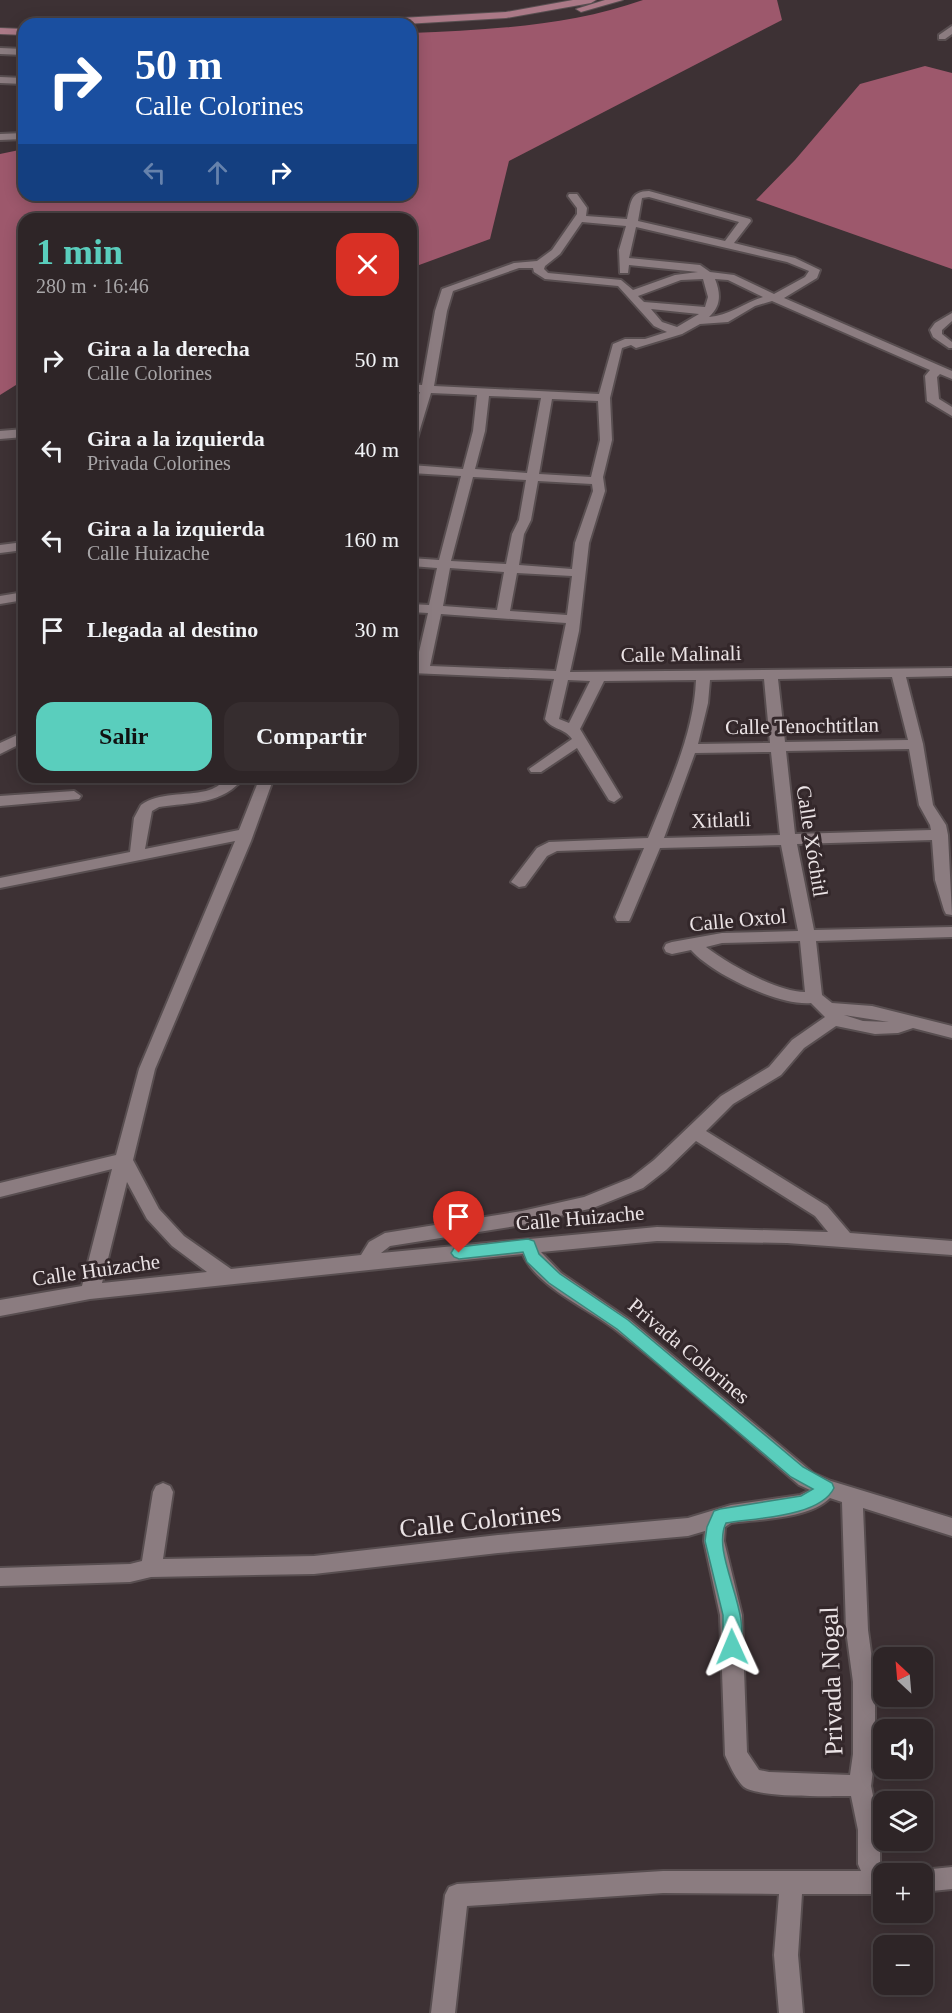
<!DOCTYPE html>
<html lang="es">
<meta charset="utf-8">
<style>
body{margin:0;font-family:"Times New Roman",serif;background:#362d2f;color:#f1f3f6;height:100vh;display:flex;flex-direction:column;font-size:22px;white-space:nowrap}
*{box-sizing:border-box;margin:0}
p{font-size:20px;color:#a7a5a7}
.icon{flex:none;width:33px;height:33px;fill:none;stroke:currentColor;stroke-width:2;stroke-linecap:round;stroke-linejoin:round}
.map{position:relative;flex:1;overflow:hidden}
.panel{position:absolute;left:18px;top:213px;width:399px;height:570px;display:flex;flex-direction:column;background:#2e2527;border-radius:18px;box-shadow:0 3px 15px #0003,0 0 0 2px #494244}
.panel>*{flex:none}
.hud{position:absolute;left:18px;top:18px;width:399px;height:183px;border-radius:18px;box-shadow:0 3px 15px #0003,0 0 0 2px #494244;background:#1a4fa0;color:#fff;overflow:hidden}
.needle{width:39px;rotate:334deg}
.controls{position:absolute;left:873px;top:1647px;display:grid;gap:12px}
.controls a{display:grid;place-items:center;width:60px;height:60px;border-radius:12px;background:#2e2527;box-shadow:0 3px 15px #0003,0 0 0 2px #494244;font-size:30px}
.pin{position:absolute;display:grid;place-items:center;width:51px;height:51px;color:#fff;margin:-62px -26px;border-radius:50% 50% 50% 0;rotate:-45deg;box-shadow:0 0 6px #0007}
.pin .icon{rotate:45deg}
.me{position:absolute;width:66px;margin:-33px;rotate:359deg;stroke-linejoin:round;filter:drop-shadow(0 0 4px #0008)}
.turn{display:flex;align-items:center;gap:21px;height:126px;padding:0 18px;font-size:27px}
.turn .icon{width:78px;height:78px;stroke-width:2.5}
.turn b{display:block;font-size:42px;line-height:51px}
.lanes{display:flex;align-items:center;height:57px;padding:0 18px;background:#0003;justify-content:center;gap:30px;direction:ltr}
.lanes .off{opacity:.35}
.round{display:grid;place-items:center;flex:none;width:63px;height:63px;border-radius:18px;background:#362d2f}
.summary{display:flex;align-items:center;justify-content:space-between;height:102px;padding:0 18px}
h1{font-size:36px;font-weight:800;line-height:45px;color:#5acebd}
.cta{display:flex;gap:12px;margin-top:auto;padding:12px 18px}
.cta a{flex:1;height:69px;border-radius:18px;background:#5acebd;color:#111;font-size:24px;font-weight:800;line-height:69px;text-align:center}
.cta a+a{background:#362d2f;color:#f1f3f6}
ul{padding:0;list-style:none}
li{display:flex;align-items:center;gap:18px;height:90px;padding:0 18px}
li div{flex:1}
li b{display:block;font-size:22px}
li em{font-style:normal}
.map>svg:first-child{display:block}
</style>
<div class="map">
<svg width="952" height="2013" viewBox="0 0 952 2013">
<rect width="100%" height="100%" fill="#3d3134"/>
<path fill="#9d586c" d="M643,0H777L782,20L509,161L490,239L411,268V219H24V380L0,395V154L24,149V195H411V33C488,30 570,26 643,0Z
M925,66L952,73V269L756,200L795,160L860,84Z"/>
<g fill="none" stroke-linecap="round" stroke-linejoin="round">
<defs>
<path id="minor" d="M952,26V34L945,39H939V35Z
M0,48L24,49V55L0,54Z
M0,77L24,78V84L0,83Z
M24,133V139L0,140V134Z
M649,191L750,219L751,221L734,243L795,258L820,270L817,278L784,298L952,371V379L940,374L937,377L939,399L952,407V416L927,401L925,376L930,370L772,301L755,306L728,322L700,324L682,334L636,348L631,345L622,348L610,398L612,440L603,477L605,491L589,543L579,631L570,672L952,668V676L906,677L923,744L933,805L946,825L948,835L952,915L946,914L944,910L935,880L932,840L797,844L814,930L952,927V937L816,941L822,995L832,1003L872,1006L952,1026V1038L913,1028L898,1033L875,1034L836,1026L804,1048L781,1075L733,1104L706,1131L827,1206L850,1233L952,1241V1255L787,1243L657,1241L541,1252L561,1273L630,1320L813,1473L831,1481L952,1518V1536L863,1508L868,1630L875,1682V1754L871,1786L880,1830V1864L877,1872L889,1874H884V1894H802L798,1955L803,2013H779L774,1955L779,1894L663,1893L467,1906L455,2013H431L445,1895L449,1887L457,1884L663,1871H861L858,1864V1830L851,1796C830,1796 760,1798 744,1787C736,1780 729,1764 725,1755L720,1615L704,1541L705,1531L688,1536L498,1553L314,1574L151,1577L130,1582L0,1586V1568L130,1564L142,1561L153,1492L156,1486L163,1483L170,1486L173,1492L163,1559L314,1556L498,1535L688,1518L731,1505L800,1495L810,1490L799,1485C739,1434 680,1380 617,1331C591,1310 535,1286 523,1254L90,1299L0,1316V1300L82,1286L112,1169L0,1197V1183L116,1155L139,1069L235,841L0,888V878L130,852L134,818L141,805C159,792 185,796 206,791C225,786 220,777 244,777C224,805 190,802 159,807L152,811L145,849L239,830L260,777H274L251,841L155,1069L133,1160L159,1209L184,1236L231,1269L361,1255L369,1242L385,1233L522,1211L584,1197L631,1178L654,1160L721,1096L769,1067L792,1040L825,1017L811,1003C779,1006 712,974 691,950L672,954L666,952L664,948L666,944L672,942L722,933L798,931L781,845L660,848L631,917L629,921H617L615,917L644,848L557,851L547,856L525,886L519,887L511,882L537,848L549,842L648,838C668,788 694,734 696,680L604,681L580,729L621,797L614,802L609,800L577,748L541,772H531L529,769L572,739C565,728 552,730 545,719L554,679L411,673V665H416L428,613L411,612V604L429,605L437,568L411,566V558L439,560L461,476L411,473V465L463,469L473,431L477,395L431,393L417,439L411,443V416L420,392H411V384L422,385L435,311L442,289L514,263L537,261L552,250L577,214V208L568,196L569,194H577L587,208L586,216L627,219C631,203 630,191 649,191ZM649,197L739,222L725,241L638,221L642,198ZM582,222L626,226L619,250L620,273H628L629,265L698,272L675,275L633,290L621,280L548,273L544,269L545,266L560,254ZM636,227L787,262L809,271L805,277L774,294L734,275L710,272L700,265L629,258ZM519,268H533L534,272L545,279L618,286L654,326L667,332L645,339H625L613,344L599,394L434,386L447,311L453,291ZM703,279L708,297L705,307L644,302L638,296L681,280ZM715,279L728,280L763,297C744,303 728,316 709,317C721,306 721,294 715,279ZM651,309L699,314L677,327L662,322ZM489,396L541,398L527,473L475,469L485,431ZM552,399L598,401L600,440L591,477L539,474ZM473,477L526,480L519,520L512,534L506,564L451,561ZM538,481L592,484L593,491L575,543L572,569L519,565L524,534L531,520ZM450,568L504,572L497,610L443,606ZM517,573L572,576L567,615L510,611ZM441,614L566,623L556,671L430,666ZM892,677L908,740L785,742L778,679ZM764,679L770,743L698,744L708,703L710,680ZM568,680L590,681L569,723L559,719ZM909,749L919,805L930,825L931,830L795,834L786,751ZM771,752L780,835L664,838L695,753ZM800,941L805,992C776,992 729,964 706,947L722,943ZM844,1015L889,1022L863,1021ZM696,1141L815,1216L828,1232L657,1227L381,1253L390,1246L522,1225L593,1208L643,1188L666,1170ZM127,1182L147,1219L172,1246L207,1272L102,1283ZM830,1498L842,1502L846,1630L853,1682V1754L850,1775L769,1772L759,1770L747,1752L742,1615L724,1541L725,1527L731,1523C760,1519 809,1519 830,1498Z
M952,313V321L942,330V334L952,342V348H949L933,337L930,330L935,323Z
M24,429V437L0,439V431Z
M24,542V550L0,553V545Z
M24,592V600L0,604V596Z
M24,732V742L0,754V743Z
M74,791L81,796L79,799L0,806V796Z
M952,1867V1889L922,1892V1874L914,1873L922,1870Z"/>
<path id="major" d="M573,0H596L591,3L506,18L405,24H343L348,21L506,12Z
M605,0H623L581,12L576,9Z
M0,28L24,29V35L0,34Z"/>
</defs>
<use href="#minor" stroke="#584e50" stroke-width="4"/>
<use href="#major" stroke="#584e50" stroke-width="2"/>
<use href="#minor" fill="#8b7c80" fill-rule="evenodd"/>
<use href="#major" fill="#ab7987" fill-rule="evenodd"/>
</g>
<path fill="#5acebd" stroke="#3a867b" stroke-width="1.5" d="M528,1239L534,1241L539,1254L560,1274L628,1320L803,1467L832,1483L834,1488C820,1517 755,1518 726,1523C710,1555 755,1615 738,1652L732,1655L726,1652L723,1647V1615L705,1541L707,1527L714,1511L720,1509L801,1496L813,1489L791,1477L617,1329L549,1283L527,1262L523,1252L459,1259L454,1257L451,1253L454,1248L459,1247Z"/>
<g text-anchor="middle" stroke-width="6" stroke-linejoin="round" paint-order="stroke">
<g font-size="21" fill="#ebe3e5" stroke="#33272a">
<text transform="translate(681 654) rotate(-1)" y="7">Calle Malinali</text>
<text transform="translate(802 726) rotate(-1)" y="7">Calle Tenochtitlan</text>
<text transform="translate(721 820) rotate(-2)" y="7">Xitlatli</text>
<text transform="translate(812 841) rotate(81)" y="7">Calle Xóchitl</text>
<text transform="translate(738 920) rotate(-5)" y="7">Calle Oxtol</text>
<text transform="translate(580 1218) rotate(-5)" y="7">Calle Huizache</text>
<text transform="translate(96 1270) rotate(-8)" y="7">Calle Huizache</text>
<text transform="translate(689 1351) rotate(40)" y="7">Privada Colorines</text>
</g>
<g font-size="26" fill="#ebe3e5" stroke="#33272a">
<text transform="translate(480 1520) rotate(-6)" y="9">Calle Colorines</text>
<text transform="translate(831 1681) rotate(-92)" y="9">Privada Nogal</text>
</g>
</g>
</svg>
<div class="controls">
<a><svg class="needle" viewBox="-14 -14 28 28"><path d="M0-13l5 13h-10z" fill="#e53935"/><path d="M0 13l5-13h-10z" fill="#a7a5a7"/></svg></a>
<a><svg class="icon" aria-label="sound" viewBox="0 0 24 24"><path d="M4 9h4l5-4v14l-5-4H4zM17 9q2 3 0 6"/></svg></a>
<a><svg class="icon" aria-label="layers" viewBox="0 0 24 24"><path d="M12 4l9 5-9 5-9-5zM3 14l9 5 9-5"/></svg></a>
<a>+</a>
<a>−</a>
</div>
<div class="pin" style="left:459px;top:1253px;background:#d93025"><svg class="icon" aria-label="arrive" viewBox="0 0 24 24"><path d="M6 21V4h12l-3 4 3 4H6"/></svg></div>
<svg class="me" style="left:732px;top:1647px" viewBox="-20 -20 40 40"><path d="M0-17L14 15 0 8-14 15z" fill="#5acebd" stroke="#fff" stroke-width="4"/></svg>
<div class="hud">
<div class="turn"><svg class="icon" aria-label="right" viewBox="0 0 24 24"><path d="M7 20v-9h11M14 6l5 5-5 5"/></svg><div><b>50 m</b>Calle Colorines</div></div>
<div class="lanes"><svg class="icon off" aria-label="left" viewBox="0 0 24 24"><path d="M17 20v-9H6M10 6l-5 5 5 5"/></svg><svg class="icon off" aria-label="ahead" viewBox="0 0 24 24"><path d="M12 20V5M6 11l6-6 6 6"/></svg><svg class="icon" aria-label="right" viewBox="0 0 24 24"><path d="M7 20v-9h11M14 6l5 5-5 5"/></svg></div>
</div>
<section class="panel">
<div class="summary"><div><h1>1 min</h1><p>280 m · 16:46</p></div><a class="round" style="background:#d93025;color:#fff"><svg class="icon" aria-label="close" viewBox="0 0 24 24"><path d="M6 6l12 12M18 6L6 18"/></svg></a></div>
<ul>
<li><svg class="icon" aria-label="right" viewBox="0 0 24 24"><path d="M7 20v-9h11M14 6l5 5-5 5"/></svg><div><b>Gira a la derecha</b><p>Calle Colorines</p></div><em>50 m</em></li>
<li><svg class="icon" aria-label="left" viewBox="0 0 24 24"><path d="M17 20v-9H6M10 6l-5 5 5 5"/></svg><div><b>Gira a la izquierda</b><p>Privada Colorines</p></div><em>40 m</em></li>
<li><svg class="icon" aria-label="left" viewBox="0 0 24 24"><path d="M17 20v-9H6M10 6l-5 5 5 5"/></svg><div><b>Gira a la izquierda</b><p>Calle Huizache</p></div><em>160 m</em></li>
<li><svg class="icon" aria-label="arrive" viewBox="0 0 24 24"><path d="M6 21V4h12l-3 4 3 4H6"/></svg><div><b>Llegada al destino</b></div><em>30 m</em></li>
</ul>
<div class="cta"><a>Salir</a><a>Compartir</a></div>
</section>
</div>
